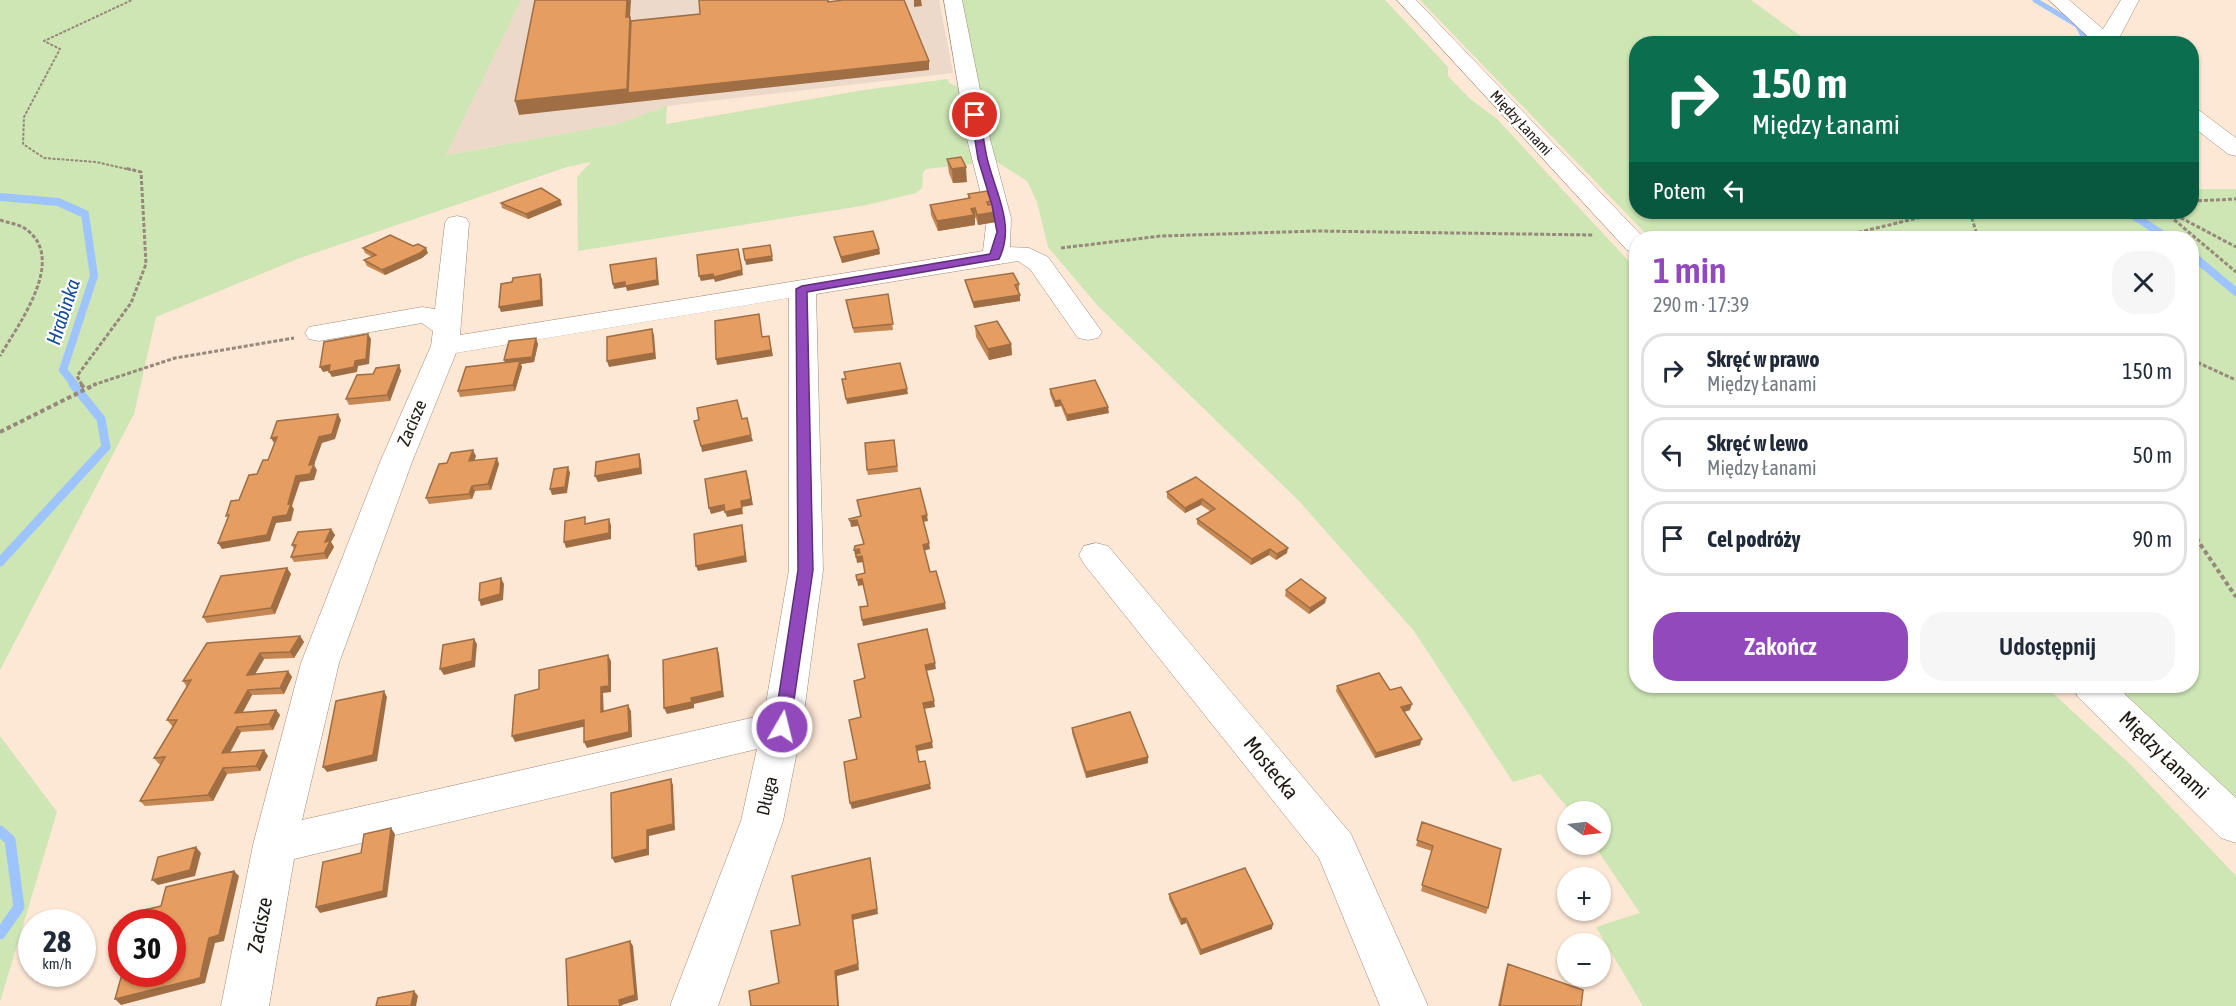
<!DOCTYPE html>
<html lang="pl">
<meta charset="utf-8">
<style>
body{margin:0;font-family:"Asap Condensed",sans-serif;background:#f6f6f7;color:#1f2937;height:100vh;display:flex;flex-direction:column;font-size:22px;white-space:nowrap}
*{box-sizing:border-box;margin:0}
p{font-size:20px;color:#747a83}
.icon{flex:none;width:33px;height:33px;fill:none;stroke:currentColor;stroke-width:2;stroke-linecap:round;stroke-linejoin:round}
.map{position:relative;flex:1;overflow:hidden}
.drawer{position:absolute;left:1629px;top:231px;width:570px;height:462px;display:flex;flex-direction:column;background:#fff;border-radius:24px;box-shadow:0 2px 4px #0004}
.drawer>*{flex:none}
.banner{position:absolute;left:1629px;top:36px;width:570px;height:183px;border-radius:24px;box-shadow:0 2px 4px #0004;background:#0b6e4f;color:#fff;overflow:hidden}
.needle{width:39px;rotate:104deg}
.fabs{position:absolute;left:1557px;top:801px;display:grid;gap:12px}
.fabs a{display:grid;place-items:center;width:54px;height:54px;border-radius:50%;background:#fff;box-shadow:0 2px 4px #0004;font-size:30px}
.speed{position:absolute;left:18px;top:909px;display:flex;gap:12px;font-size:30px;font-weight:700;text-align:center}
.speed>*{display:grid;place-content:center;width:78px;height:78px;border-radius:50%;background:#fff;box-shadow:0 2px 4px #0004;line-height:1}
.speed small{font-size:15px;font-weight:400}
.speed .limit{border:9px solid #d22;background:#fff;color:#111}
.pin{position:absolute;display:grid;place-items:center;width:51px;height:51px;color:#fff;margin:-26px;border:3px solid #fff;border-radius:50%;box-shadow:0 2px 6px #0007}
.me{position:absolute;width:66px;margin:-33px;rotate:8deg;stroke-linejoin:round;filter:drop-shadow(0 0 4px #0008)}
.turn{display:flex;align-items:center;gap:21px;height:126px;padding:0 24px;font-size:27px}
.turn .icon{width:78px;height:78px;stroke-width:2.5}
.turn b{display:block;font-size:42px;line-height:51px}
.then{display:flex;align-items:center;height:57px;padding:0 24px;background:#0003;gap:12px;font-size:22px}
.round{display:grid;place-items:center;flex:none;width:63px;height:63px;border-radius:24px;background:#f6f6f7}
.overview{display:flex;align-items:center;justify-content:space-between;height:102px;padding:0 24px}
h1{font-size:36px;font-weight:600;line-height:45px;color:#9249bc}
.primary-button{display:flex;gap:12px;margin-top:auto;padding:12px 24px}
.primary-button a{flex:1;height:69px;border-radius:24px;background:#9249bc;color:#fff;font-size:24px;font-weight:600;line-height:69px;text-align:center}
.primary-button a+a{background:#f6f6f7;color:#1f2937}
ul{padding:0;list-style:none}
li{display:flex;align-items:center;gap:18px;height:75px;margin:0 12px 9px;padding:0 12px;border:3px solid #e0e1e3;border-radius:24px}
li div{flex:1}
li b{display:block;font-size:22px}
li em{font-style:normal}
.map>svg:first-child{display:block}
</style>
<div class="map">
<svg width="2236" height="1006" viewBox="0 0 2236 1006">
<rect width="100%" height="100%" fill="#fde7d5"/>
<path fill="#edd9ca" d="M521,0H939L953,73L667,106L617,124L445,155Z"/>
<path fill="#cde6b4" d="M0,0H521L446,155L617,124L667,106L666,124L864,90L948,79L949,83L965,90L972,164L926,169L923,173L922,188L916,193L867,205L578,251L577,177L591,162L567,167L300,258L156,317L134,414L0,670Z
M959,0H1385L1448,67V76L1469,98L1497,119L1636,269V686H2045L2131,765L2236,876V1006H1643L1596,927L1640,913L1594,845L1600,844V812L1570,811L1540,774L1513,782L1414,631L1299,501L1098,306L1048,247L1037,202L1027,181L991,158Z
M1420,0H1751L1810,43L1636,44V212H2192V189H2236V800L2117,686H2192V238H1650Z
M0,736L57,812L0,1002Z"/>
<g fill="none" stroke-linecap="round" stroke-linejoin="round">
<path stroke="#9ec4ff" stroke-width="5" d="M2035,0L2077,25L2088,44"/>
<path stroke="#9ec4ff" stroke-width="8" d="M0,197L58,202L85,214L94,276L63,370L75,385
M2128,212L2168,238
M2192,255L2236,292"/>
<path stroke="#9ec4ff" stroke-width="9" d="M0,562L106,447L101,419L73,384"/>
<path stroke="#9ec4ff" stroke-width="11" d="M0,831L10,840L19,907L0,934"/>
<defs>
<path id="minor" d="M944,0H962L990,139L1011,218L1010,247L1029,248L1048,257L1102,332L1098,338L1088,340L1078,338L1030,269L1018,261L816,294L823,570L802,727L783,821L718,1006H670L741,821L757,749L294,859L269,1006H221L253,845L301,663L380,462L431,346L433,331L422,323L319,341L309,339L305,333L309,327L422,307L435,309L445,223L448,218L457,216L466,218L469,223L460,335L983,251L987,218L967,139ZM789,298V570L764,715L302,820L339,663L412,462L456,353Z
M1397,0H1416L1644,238H1636V253L1627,250Z
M2049,0H2069L2103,29L2121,0H2139L2116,44H2096Z
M2192,110L2200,111L2236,138V156L2228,154L2192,126Z
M1096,543L1108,546L1351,834L1428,1006H1380L1319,858L1084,564L1079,555L1084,546Z
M2073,686H2116L2236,798V843L2221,838L2078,697Z"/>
</defs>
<use href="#minor" stroke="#9e8a7a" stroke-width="1"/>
<path stroke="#97887b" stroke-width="2" stroke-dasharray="3 1.5" stroke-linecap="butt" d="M131,170L96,162L44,158L23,144L24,117L60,49L44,41L132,0"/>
<path stroke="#97887b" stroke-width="3" stroke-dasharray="4 2" stroke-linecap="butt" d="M2192,201L2236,199
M1970,212L1978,238
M2165,212L2236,272
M2170,212L2236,247
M0,220C8,223 20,224 27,230C67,260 18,325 0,356
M1835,238L1943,212
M1061,248L1161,236L1316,231L1593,235
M2192,360L2236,380
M82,385L77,376L131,303L146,264L141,172L125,168
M93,385L175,358L294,338"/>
<path stroke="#97887b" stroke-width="4" stroke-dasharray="4.5 3" stroke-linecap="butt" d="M81,384L84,388
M0,432L96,384
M2192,532L2236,597"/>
<use href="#minor" fill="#fff" fill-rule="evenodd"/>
</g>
<path fill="#c58753" d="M947,159L967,182L953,183L949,173Z
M968,194L991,201L996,222L978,225L976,218H975V225L938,231L931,215L930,205L968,199Z
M560,200L562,205L528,219L502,208L501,203Z
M834,237L879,249L880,254L842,263L835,242Z
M363,248L428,253L422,258L385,275L367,266L364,260L372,257L365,253Z
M965,280L1019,284V290H1017L1020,301L974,308L966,285Z
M888,294L893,330L854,333L847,305Z
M975,326L1011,344L1012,355L989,360L976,337Z
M538,344L534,362L521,364L522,367L515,391L460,397L458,391Z
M399,365L401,371L390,401L349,405L346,399L373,374Z
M1050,389L1109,413L1067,421L1061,406L1055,407L1050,394Z
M894,440L898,472L868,475L867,470Z
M476,456L474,461L499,464L491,490L475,491L472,499L429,504L426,498L447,463Z
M1196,477L1287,553L1276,560L1269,555L1251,565L1197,524V519L1210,511L1201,505L1185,513L1167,498V492Z
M331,529L335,535L331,542L334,547L327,559L294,562L291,557L294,549L292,545Z
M287,568L291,574L275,614L207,623L203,617Z
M1286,590L1326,598L1325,603L1309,614L1285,596Z
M300,636L304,642L294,658L264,659L255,674L288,671L292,677L284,694L252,695L243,712L276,710L280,715L273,730L241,732L230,753L268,756L260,771L227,774L213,801L145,806L140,801L161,764H159L154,758L173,726H172L167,720L187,687L183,681Z
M1337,686L1390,690L1410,710L1404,712L1420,745L1375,758L1336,691Z
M1072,728L1148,763L1086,778L1072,733Z
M1422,822L1488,908L1486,914L1421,891L1432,851L1416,846Z
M1169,894L1272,929L1200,955L1186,923L1181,925L1169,899Z
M1508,964L1581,1006H1498L1506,969Z"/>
<path fill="#a06e44" d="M627,0H631L630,17L633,29L929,61V70L519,115L515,101L626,17Z
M914,0H921L922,6L914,7Z
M966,167L967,182L953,183L952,169Z
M560,200L562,205L528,219L526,214Z
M975,208V225L938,231L937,221Z
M995,212L996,222L978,225L977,215Z
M426,248L428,253L422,258L385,275L382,270Z
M738,249L743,275L715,282L714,279L701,281L699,276Z
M879,249L880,254L842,263L841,257Z
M772,256L773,261L746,265L745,260Z
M656,258L657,263L659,285L627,291L626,287L614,289L613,284Z
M540,274L542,279L543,306L501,312L499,307Z
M1020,295V301L974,308L973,302Z
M652,329L654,335L656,359L609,367L607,361Z
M368,334L371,339L369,364L358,366L357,372L332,377L329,372L355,361Z
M769,336L773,356L717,365L716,359Z
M536,338L538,344L534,362L521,364L522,367L515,391L504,360Z
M1011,344L1012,355L989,360L988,349Z
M330,365L333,370L323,372L320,367Z
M399,365L401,371L390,401L387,395Z
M907,389L908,394L847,404L846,399Z
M1060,400L1061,406L1055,407V401Z
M1108,407L1109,413L1067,421V415Z
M338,414L341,420L335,439L322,443L314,465L317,470L314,480L300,482L292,506L294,509L291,521L276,523L270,541L222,549L218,543L273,517L288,504L296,476L309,465L319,437Z
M751,435L753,441L702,452L701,446Z
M277,437L274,443L271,438Z
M473,450L476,456L472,467L469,461Z
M639,454L641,460L642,474L598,482L595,476Z
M497,458L499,464L491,490L488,484Z
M568,467L570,473L567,493L552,495L550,489Z
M748,477L753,505L742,507L743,514L727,517L725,512Z
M472,486L475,491L472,499L469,494Z
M1202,499L1201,505L1185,513V508Z
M724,505L726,510L711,514L709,508Z
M927,515L928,521L923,522L922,516Z
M609,519L611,525V539L566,548L564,542Z
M857,520L858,526L851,527L850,521Z
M742,525L743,531L747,562L698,571L696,566Z
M331,529L335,535L331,542L334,547L327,559L324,553L325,542Z
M929,543L930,549L923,551V545Z
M1288,548L1287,553L1276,560L1277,554Z
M859,549L860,554L855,555L854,550Z
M1270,549L1269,555L1251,565L1252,559Z
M862,556L863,562L857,563L856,557Z
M287,568L291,574L275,614L271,608Z
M501,578L504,584L503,600L481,606L479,600Z
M862,579L863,585L858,586L857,580Z
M1326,598L1325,603L1309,614L1310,608Z
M945,603L946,609L863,626L862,620Z
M300,636L304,642L294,658L290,652Z
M474,639L477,644L475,667L444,675L440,669Z
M717,648L719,654L724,697L694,704V708L667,714L664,708L691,698Z
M260,653L264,659L251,681L247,675Z
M608,655L611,661V692L603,693L604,718L601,712V687Z
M935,663L936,669L926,671L925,665Z
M288,671L292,677L284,694L280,688Z
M248,690L252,695L239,719L235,713Z
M384,691L387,697L377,761L327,772L323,767Z
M934,701L935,707L924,709L923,703Z
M1412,704L1410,710L1400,713L1401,707Z
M628,705L631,711L632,737L587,748L584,742Z
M276,710L280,715L273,730L269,724Z
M584,720L587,726L515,742L512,736Z
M237,727L241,732L226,759L222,753Z
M1422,739L1420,745L1375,758L1376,753Z
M932,742L933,748L917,751L916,746Z
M264,750L268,756L260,771L256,766Z
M1148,757V763L1086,778V772Z
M223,768L227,774L213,801L208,795Z
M671,779L673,785L675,830L649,836V855L615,863L612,858L647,830Z
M930,784L931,789L852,809L850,803Z
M391,828L395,834L387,897L320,913L316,907Z
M196,847L201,853L195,876L158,885L152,880Z
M870,858L878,914L853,920L859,970L837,976L839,1006H838L835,971Z
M234,871L239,876L224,941L215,943L205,983L121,1005L115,999L209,938Z
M1186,918V923L1181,925V919Z
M1273,924L1272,929L1200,955L1201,950Z
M630,941L633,946L638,1000L622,1005V1006H620L619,1000Z
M414,991L418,996L416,1006H411Z"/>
<path fill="#e59d61" stroke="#a06e44" stroke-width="1.5" d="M535,0H627L626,17H630L627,89L515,101Z
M699,0H828V2L844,0H904L929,61L628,93L631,21L700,14Z
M1900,38L1906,41L1925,40L1932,44H1872L1867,40Z
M961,157L966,167L952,169L947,159Z
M541,188L560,200L526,214L501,203Z
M987,191L991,201L987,202L988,205L992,204L995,212L977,215L975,208L971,209L974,215L937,221L930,205L970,198L968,194Z
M873,231L879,249L841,257L834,237Z
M390,235L413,246L418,244L426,248L420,253L382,270L364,260L376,255L363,248Z
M770,245L772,256L745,260L743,249Z
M738,249L742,270L714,277L713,274L699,276L697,255Z
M656,258L657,280L625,286V282L613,284L610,265Z
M1013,273L1019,284L1015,285L1020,295L973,302L965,280Z
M540,274L541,300L499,307L501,284L512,282L513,278Z
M888,294L893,324L853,328L846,300Z
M759,314L762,337L769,336L771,350L716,359L715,321Z
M997,321L1011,344L988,349L975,326Z
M652,329L654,353L607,361V337Z
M368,334L366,359L355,361L354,367L329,372L330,365L320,367L324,342Z
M536,338L532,357L504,360L509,341Z
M520,361L513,385L458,391L466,367Z
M900,363L907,389L846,399L842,379H846L844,372Z
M399,365L387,395L346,399L357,375L373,374L376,368Z
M1095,380L1108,407L1067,415L1060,400L1055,401L1050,389Z
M737,400L742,419L747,418L751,435L701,446L694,421L699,420L697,408Z
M338,414L332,434L319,437L309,465L314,464L310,474L296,476L288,504H291L287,515L273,517L267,535L218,543L229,515L226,516L231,501L239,500L249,475L257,474L263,460H268L277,437L271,438L277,421Z
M894,440L897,466L867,470L865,443Z
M473,450L469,461L497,458L488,484L472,486L469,494L426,498L439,464L447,463L451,453Z
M639,454L640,468L595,476L596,462Z
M568,467L565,487L550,489L554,469Z
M746,471L751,499L741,501L742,508L725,512L724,505L709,508L705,479Z
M1196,477L1288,548L1277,554L1270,549L1252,559L1197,519L1215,509L1202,499L1185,508L1167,492Z
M920,488L927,515L922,516L929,543L923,545L930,572L936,571L945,603L862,620L860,607L868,606L862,579L857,580L856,575L865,573L862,556L856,557V554L860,553L859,549L854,550L855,546L864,544L857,520L850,521L849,519L861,516L857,500Z
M585,517V524L609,519V533L564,542L565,521Z
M742,525L745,556L696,566L694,534Z
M331,529L325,542L330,541L324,553L291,557L296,545H292L298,532Z
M287,568L271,608L203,617L221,576Z
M501,578L500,594L479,600L480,583Z
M1301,579L1326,598L1310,608L1286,590Z
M927,629L935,663L925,665L934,701L923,703L932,742L916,746L919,762L925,761L930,784L850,803L844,762L857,759L849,720L861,717L854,681L865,678L858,644Z
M300,636L290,652L260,653L247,675L288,671L280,688L248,690L235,713L276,710L269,724L237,727L222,753L264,750L256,766L223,768L208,795L140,801L165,757L154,758L177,720H167L191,680L183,681L207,643Z
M474,639L472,661L440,669L443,645Z
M717,648L722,691L691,698L692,702L664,708L663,660Z
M608,655L609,686L601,687V712L628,705L629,732L584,742V720L512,736L515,695L539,689V670Z
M1379,673L1390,690L1401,687L1412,704L1401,707L1422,739L1376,753L1337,686Z
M384,691L373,755L323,767L336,701Z
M1130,712L1148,757L1086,772L1072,728Z
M671,779L673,824L647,830V849L612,858L611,793Z
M1422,822L1501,849L1488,908L1422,885L1433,846L1417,840Z
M391,828L383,891L316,907L323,862L361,853L364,834Z
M196,847L190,870L152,880L158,857Z
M870,858L877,909L852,915L858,964L835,971L838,1006H751L749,991L779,983L771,931L800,925L792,876Z
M1245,868L1273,924L1201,950L1186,918L1181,919L1169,894Z
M234,871L219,935L209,938L200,978L115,999L122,974H172V922H137L140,911L161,906L166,887Z
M630,941L635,995L619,1000L620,1006H568L566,959Z
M1508,964L1583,990L1581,1006H1500Z
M414,991L411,1006H376L378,998Z"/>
<path fill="#9249bc" stroke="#5f2f7a" stroke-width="1.5" d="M975,113L980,115C982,129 984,144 987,158C995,192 1016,225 999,259L807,292L813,570L790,727L788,731H776L774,727L798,570L796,289L802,286L990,254L997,232L992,205L978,159L971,115Z"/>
<g text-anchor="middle" stroke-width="4.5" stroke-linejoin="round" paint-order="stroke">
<g font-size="15" fill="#201812" stroke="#fff">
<text transform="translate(1521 123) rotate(47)" y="5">Między Łanami</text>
</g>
<g font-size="18" fill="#201812" stroke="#fff">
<text transform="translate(412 423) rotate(-67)" y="6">Zacisze</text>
<text transform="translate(767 796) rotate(-77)" y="6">Długa</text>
</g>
<g font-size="20" font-style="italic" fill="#134b9d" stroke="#fff">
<text transform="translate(63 312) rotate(-72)" y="7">Hrabinka</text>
</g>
<g font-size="21" fill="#201812" stroke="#fff">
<text transform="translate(2164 755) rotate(44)" y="7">Między Łanami</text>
<text transform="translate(1271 768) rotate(51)" y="7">Mostecka</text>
<text transform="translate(260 925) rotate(-79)" y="7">Zacisze</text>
</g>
</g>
</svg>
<div class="fabs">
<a><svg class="needle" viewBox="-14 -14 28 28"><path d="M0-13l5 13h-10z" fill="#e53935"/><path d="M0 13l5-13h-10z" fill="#747a83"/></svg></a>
<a>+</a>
<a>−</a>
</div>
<div class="speed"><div>28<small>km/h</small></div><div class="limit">30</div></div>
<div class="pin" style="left:975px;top:115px;background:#d93025"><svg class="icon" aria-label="arrive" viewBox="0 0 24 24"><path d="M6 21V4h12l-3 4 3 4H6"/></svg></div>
<svg class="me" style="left:782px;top:727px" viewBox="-20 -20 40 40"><circle r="17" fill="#9249bc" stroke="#fff" stroke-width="3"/><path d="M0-11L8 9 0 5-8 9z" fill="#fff"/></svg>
<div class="banner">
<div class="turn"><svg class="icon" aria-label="right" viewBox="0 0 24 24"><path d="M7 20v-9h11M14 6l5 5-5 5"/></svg><div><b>150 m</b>Między Łanami</div></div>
<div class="then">Potem<svg class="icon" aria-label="left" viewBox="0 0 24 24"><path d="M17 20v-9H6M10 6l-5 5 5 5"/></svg></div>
</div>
<section class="drawer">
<div class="overview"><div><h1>1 min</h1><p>290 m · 17:39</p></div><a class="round"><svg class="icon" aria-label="close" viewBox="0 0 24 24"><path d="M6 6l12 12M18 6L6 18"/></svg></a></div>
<ul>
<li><svg class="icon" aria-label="right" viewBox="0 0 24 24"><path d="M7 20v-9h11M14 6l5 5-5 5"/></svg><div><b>Skręć w prawo</b><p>Między Łanami</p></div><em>150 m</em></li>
<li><svg class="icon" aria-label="left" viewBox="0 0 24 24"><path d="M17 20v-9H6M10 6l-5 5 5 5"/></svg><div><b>Skręć w lewo</b><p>Między Łanami</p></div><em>50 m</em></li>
<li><svg class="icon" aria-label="arrive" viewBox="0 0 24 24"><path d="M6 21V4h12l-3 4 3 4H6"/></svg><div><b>Cel podróży</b></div><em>90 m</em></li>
</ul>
<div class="primary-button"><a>Zakończ</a><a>Udostępnij</a></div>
</section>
</div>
